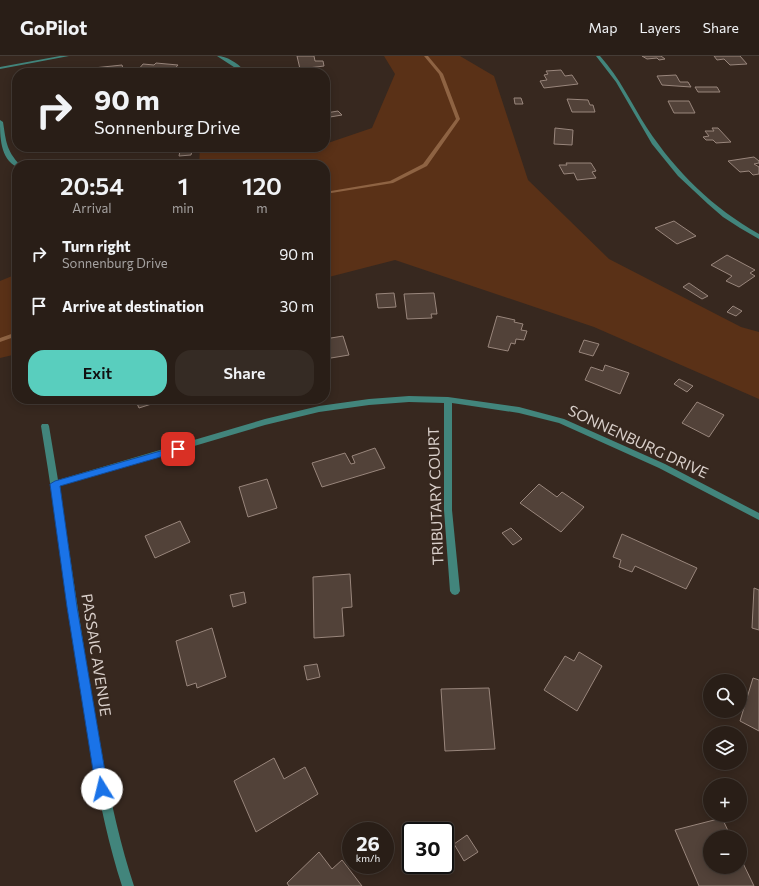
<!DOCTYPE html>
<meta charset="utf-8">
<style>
body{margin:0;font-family:Commissioner,sans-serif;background:#352b24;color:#f1f3f6;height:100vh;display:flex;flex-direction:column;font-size:15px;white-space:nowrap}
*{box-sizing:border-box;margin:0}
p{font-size:13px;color:#a5a2a1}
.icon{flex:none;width:22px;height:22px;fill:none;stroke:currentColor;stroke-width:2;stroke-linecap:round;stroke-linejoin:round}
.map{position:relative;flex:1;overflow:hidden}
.details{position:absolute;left:12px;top:104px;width:318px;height:244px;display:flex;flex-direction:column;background:#291e17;border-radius:16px;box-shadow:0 2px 10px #0003,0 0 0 1px #453c36}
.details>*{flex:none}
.top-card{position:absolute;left:12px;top:12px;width:318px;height:84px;border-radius:16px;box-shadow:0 2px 10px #0003,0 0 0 1px #453c36;background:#291e17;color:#f1f3f6;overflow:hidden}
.buttons{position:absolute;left:703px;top:618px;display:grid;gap:8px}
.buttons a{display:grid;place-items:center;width:44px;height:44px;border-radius:50%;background:#291e17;box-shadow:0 2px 10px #0003,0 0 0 1px #453c36;font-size:20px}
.speed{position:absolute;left:342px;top:766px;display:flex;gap:8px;font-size:20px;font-weight:700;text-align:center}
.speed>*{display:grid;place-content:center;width:52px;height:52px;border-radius:50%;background:#291e17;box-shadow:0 2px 10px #0003,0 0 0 1px #453c36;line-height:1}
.speed small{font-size:10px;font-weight:400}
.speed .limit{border:2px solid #111;border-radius:6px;background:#fff;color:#111}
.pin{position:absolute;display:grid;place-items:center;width:34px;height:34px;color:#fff;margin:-17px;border-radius:8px;box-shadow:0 2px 6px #0006}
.me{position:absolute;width:44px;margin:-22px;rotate:351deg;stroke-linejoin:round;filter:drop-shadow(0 0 3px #0008)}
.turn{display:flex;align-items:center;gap:14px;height:84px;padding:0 16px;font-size:18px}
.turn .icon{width:52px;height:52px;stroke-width:2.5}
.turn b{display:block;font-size:28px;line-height:34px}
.eta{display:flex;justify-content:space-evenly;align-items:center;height:68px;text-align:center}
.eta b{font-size:24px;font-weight:600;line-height:28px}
.primary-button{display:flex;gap:8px;margin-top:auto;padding:8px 16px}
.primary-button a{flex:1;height:46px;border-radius:16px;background:#59cebe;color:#111;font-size:16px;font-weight:600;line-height:46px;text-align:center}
.primary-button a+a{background:#352b24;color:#f1f3f6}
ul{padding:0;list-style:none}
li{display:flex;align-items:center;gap:12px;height:52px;padding:0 16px}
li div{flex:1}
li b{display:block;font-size:15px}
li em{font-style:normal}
header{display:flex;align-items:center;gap:24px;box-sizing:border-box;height:56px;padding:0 20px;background:#291e17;border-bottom:1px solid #453c36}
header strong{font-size:19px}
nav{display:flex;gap:22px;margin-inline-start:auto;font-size:14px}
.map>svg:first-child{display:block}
</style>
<header>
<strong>GoPilot</strong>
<nav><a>Map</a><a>Layers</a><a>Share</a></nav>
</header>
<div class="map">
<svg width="759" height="830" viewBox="0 0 759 830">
<rect width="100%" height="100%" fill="#37281f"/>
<path fill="#5a3117" d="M384,0H460L494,20L528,124L609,203L741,271L759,276V343L594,271L395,204L325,222V109H199L200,91H266L297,97L315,91H325V88L372,72L395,18Z
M17,218V298L0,302V225Z"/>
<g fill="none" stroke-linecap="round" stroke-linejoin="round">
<path fill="#8e6343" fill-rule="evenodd" d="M424,0H428L443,18L460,63L427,110L393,127L325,138V136L390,125L423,108L456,63L439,18Z
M17,276V280L0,286V282Z"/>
</g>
<path fill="#524239" stroke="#99867c" d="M297,0H314L315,5H323L324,10L300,13Z
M642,0H661L665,3L659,4L657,2L647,3Z
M714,0H740L747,8L730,9L724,3L717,4Z
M156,7L178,9L171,17L138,14L143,8L154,9Z
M122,9L124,16L85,17L84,13Z
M561,14L565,20L572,19L578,28L544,32L540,25L547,24L544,19L548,18L546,15Z
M676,19L680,26H688L691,31L662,29L657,20Z
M695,31H717L720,36H698Z
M514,42H521L523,48H515Z
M567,43L588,44L590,49H593L595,56H572Z
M668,45H689L695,57H674Z
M338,55L342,59L330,61L326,57Z
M555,72L573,74L572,89L554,88Z
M712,72H718L731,86L716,87L713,84H706L703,81L709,80L705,75H714Z
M180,95H192L191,99L179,100Z
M754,101L759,105V107L754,108L759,111V118L753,119L749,115L740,116L728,105Z
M566,107H591L596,115L592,116L596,122L577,124L574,117L564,118L559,109H567Z
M674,165L696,180L677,188L655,172Z
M727,199L755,214L750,217L755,220L739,231L726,225L732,220L711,209Z
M689,227L708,240L702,243L683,231Z
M394,237L396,251L378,252L376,238Z
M434,237L437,258H431L432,262L407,263L404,238Z
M733,250L742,255L736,260L727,256Z
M497,260L515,264L514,266L523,268L521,274L527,275L524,284L516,283L515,288L511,287L508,295L488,291Z
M343,280L349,299L325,303V283Z
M584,284L599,288L593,300L579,296Z
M605,309L629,317L620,338L585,324L591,311L603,315Z
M679,323L693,330L687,336L674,328Z
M135,343H167L139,352Z
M697,346L724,359L709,381L682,367Z
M375,392L385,412L322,431L312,407L345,397L351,408L355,407L352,400Z
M267,423L277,452L248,461L239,431Z
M539,428L557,441L562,436L584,451L561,476L520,447Z
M180,465L190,486L155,502L145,480Z
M511,472L522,483L513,489L502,477Z
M622,478L697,512L686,533L635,510L632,516L619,511L621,504L613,501Z
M350,518L352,551L342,552L344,580L314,582L313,521Z
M754,532L759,534V574L752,572Z
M244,536L246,547L233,551L230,539Z
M212,572L226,621L197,632L196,627L187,630L176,585Z
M579,596L602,610L577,655L544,634L565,600L574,605Z
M317,608L320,621L307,624L304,610Z
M753,622L759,624V675L740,665Z
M489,632L495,693L445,695L441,633Z
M274,702L284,723L305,711L318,738L256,776L234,725Z
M722,762L731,781H710V811H740V801L754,830H699L675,774Z
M467,779L478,796L464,805L454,788Z
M319,796L332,813L342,804L362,830H289L287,827Z"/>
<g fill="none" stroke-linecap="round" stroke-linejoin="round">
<path fill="#42857c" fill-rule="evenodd" d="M60,0H69L0,13V11Z
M217,0C227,0 237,7 244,14L240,15Z
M596,0H600C620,22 631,47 647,72C676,116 713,152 759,178V183L740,172L723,161L708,148L678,120L652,88L616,26Z
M0,64L3,66C6,85 6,94 20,109H17V111C0,103 0,80 0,64Z
M409,340L448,341L519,351L564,363L665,408L759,457V464L659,412L559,367L519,357L452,347V454L460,535L458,538L455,539L452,538L450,535L444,454V347L409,346L369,349L319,356L265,369L59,430C71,504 81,578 94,652C104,712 115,772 134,830H122C102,768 92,704 82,640C67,550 56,460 41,370L42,368H48L49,370L58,424L265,363L319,350L369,343Z"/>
</g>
<path fill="#1a73e8" stroke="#114b97" d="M178,390L181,391V395L60,430L77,551L108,733L107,738L102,740L98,738L96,733L67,551L50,428L55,425Z"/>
<g text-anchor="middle" stroke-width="4" stroke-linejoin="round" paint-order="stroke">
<g font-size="15" fill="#d9cfca" stroke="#37281f">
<text transform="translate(638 386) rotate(25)" y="5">SONNENBURG DRIVE</text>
<text transform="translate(436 440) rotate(-92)" y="5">TRIBUTARY COURT</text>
<text transform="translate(96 599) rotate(81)" y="5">PASSAIC AVENUE</text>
</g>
</g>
</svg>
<div class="buttons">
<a><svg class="icon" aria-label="search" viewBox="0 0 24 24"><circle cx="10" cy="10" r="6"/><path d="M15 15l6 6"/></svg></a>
<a><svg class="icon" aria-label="layers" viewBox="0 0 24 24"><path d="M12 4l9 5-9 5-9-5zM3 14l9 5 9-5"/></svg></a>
<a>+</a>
<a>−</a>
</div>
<div class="speed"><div>26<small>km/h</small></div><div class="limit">30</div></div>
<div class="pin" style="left:178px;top:393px;background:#d93025"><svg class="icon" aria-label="arrive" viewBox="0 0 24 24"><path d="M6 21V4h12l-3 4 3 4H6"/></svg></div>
<svg class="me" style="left:102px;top:733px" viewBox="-20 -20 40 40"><circle r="19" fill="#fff"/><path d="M0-13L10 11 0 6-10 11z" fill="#1a73e8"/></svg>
<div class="top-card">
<div class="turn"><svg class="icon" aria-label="right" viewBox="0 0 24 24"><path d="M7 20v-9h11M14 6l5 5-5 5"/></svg><div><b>90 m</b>Sonnenburg Drive</div></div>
</div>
<section class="details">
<div class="eta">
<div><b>20:54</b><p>Arrival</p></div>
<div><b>1</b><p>min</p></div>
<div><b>120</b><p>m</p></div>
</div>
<ul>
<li><svg class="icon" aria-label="right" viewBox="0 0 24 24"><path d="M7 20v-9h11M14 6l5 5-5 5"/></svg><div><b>Turn right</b><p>Sonnenburg Drive</p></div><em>90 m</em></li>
<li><svg class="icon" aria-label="arrive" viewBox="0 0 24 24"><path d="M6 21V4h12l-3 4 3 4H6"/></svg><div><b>Arrive at destination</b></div><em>30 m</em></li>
</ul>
<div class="primary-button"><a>Exit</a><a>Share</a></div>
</section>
</div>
